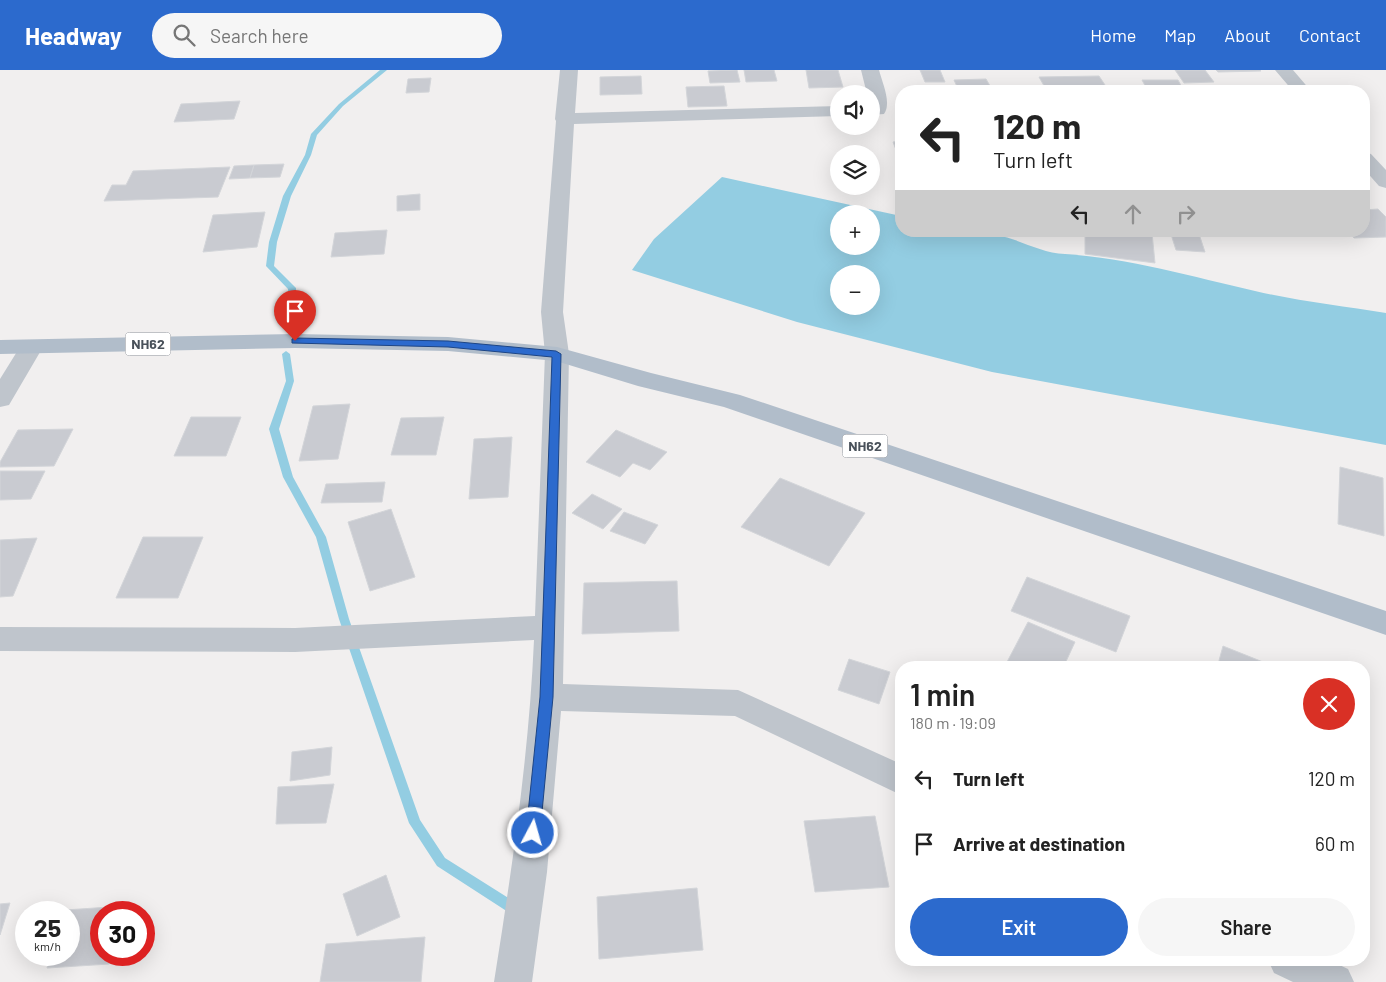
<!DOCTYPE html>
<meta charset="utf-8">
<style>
body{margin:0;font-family:Barlow,sans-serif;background:#f6f6f6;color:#222;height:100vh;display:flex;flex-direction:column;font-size:19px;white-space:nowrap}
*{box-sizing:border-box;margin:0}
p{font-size:16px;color:#767676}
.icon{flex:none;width:28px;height:28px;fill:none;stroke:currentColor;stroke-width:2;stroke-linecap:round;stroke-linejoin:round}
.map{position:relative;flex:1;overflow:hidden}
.side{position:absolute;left:895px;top:591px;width:475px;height:305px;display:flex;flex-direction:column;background:#fff;border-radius:20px;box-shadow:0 5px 20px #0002}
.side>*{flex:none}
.top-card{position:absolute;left:895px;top:15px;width:475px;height:152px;border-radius:20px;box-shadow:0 5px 20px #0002;background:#fff;color:#222;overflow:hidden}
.controls{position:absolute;left:830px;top:15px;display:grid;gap:10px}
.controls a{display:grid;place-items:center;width:50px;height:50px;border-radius:50%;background:#fff;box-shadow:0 5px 20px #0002;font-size:25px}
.speed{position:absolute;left:15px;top:831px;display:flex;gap:10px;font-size:25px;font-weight:700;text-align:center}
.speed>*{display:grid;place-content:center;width:65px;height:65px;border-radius:50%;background:#fff;box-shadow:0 5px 20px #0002;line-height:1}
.speed small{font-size:12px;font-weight:400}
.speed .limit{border:8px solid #d22;background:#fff;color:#111}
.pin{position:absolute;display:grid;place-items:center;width:42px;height:42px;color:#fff;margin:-51px -21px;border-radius:50% 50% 50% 0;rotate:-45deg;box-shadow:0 0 5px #0007}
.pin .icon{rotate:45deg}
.me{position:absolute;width:55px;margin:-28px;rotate:6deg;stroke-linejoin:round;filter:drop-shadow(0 0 4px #0008)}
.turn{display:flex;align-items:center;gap:18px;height:105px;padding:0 15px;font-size:22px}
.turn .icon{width:65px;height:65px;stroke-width:2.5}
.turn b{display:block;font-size:35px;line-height:42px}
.lanes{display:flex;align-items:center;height:48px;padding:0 15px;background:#0003;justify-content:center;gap:25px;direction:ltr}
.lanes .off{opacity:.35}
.round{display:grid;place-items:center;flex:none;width:52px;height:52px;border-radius:26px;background:#f6f6f6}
.headline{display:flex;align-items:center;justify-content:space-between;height:85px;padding:0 15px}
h1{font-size:30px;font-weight:600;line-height:38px}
.primary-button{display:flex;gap:10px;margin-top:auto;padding:10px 15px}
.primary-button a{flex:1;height:58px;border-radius:30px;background:#2c6acd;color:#fff;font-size:20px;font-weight:600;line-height:58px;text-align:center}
.primary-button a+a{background:#f6f6f6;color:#222}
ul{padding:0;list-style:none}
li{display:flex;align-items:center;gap:15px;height:65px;padding:0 15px}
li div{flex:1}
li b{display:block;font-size:19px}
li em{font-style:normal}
header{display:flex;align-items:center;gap:30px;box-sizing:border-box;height:70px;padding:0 25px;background:#2c6acd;color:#fff}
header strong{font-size:24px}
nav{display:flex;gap:28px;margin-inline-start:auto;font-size:18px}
.search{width:350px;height:45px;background:#f6f6f6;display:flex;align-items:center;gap:12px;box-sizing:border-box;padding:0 18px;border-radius:28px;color:#767676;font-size:19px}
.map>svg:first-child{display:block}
</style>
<header>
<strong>Headway</strong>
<div class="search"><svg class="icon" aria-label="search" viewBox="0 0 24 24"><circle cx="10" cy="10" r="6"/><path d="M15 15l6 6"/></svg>Search here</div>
<nav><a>Home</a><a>Map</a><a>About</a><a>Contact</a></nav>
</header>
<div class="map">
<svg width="1386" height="912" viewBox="0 0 1386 912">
<rect width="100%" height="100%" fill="#f1efef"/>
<path fill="#93cde2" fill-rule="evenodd" d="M722,107L901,146V161C933,161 965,160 996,165C1020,169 1040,183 1065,184C1128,188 1194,207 1255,221C1298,231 1343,236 1386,243V375L992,302L797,252L632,200L654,169ZM839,144H871V176H839ZM839,204H871V236H839Z"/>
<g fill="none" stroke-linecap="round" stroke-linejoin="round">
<path fill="#93cde2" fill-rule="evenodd" d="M380,0H387L343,36L317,65L311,85L291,126L277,172L274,196L296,218V257L292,260L289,259L288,219L266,196L269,172L283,126L305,85L311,64L339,34Z
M286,281L290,284L294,311L279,359L293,407L326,467L349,549L420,750L445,788L521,836L523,840L521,844L516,846L511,844L437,796L409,753L339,549L316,467L283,407L269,359L286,311L282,284Z"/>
</g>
<path fill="#c9cbd1" stroke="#d3d5d9" d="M737,0L740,12L710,13L708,1Z
M744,0H774L777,11L746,12Z
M806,0H838L843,17L809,18Z
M920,0H940L945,12H925Z
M1175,0H1205L1214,12L1184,13Z
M1216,0H1260L1261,1L1218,2Z
M641,6L642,24L600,25V7Z
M1099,6L1109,21H1047L1039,7Z
M431,8L429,22L406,23L408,9Z
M986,9L993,21H959L954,10Z
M1142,10H1178L1184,21H1148Z
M724,16L727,36L688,37L686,17Z
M240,31L234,49L174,52L181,34Z
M901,71V90H900L893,72Z
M284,94L280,107L250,108L254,95Z
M254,95L250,108L229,109L234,96Z
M230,97L218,127L104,131L112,115H126L133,101Z
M420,124V140L397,141V126Z
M1378,139L1386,147V167L1354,168L1348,161H1364V140Z
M265,142L257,177L203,182L213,145Z
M387,160L384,184L331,187L335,163Z
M1085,161L1152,163L1155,193L1085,184Z
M1170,161H1198L1205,182L1176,180Z
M1310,161H1341L1343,163L1311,164Z
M350,334L338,389L299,391L313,336Z
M191,347H241L226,386H174Z
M444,347L436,385H391L401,348Z
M73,359L54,396L0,397V392L18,360Z
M616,360L667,382L650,400L633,393L620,407L586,392Z
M512,367L508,427L469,429L474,369Z
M1340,397L1383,408L1384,466L1338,454Z
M0,401H45L31,429L0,430Z
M780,408L865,443L829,496L741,457Z
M385,412L382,432L321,433L326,414Z
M592,424L622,439L603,459L572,443Z
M391,439L415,507L370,521L348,452Z
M624,442L658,455L645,474L610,461Z
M143,467H203L178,528H116Z
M37,468L13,526L0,527V470Z
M1027,507L1130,546L1116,582L1011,541Z
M677,511L679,561L582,564L584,513Z
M1028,552L1075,572L1063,598H1020L1007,592Z
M1223,576L1278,598H1217Z
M849,589L890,602L879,634L838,620Z
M332,677L330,705L290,711L292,682Z
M334,714L326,753L276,754L278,717Z
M875,746L889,817L815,822L804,751Z
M386,805L400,847L357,866L343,824Z
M697,818L703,880L599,889L597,827Z
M10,833L0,865V834Z
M125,836L123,842H101V885H112L109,894L47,898L51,885H69V842H64L65,840Z
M425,867L421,912H320L326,874Z"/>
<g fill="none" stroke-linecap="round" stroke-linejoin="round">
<path fill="#bfc5cc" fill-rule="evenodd" d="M560,0H578L575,43L839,36V46L574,54L563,242L569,284L563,614L738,620L901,694V725L735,646L561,641L547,802L532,912H494C512,799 529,684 534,570L295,582L0,581V557L295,558L535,546L545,284L541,242L556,51L555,49Z
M861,0H879C882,12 892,33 884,44L871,45V24H867Z
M1275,0H1293L1311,21H1293Z
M1364,82L1371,84L1386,100V118L1379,116L1364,99Z
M31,270L39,272L43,277L9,335L0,337V309L23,272Z
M1268,890H1329L1348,899L1354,912H1293L1274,903Z"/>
<path fill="#b1bdca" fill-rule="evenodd" d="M295,264L448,267L557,277L651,303L740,325L1386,541V565L724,337L638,316L556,291L448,281L295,278L0,284V270Z"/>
</g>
<path fill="#2c6acd" stroke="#1d4585" d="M295,268L448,271L556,281L561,284L553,627L540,763L538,768L533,770L528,768L526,763L540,627L552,287L448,277L292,273V269Z"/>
<g text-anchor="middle" stroke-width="4" stroke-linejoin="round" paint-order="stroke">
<g fill="#fff" stroke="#80858c" stroke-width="1">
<rect x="125.5" y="262.5" width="45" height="23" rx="4"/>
<rect x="842.5" y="364.5" width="45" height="23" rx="4"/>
</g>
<g font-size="14" font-weight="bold" fill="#49515a">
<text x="148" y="279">NH62</text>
<text x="865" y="381">NH62</text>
</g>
</g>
</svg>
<div class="controls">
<a><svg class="icon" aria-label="sound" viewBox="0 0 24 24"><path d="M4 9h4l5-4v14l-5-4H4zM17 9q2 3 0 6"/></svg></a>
<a><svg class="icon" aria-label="layers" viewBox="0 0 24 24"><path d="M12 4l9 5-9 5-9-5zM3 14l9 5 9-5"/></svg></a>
<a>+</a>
<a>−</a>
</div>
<div class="speed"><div>25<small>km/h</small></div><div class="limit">30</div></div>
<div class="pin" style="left:295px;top:271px;background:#d93025"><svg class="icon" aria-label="arrive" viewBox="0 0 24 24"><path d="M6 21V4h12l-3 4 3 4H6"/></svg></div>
<svg class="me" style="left:533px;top:763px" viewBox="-20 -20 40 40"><circle r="17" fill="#2c6acd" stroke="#fff" stroke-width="3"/><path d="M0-11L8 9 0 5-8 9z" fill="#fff"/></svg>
<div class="top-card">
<div class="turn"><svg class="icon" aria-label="left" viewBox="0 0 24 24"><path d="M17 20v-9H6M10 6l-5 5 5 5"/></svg><div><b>120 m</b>Turn left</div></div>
<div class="lanes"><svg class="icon" aria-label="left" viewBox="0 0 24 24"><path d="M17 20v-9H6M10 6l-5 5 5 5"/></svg><svg class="icon off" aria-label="ahead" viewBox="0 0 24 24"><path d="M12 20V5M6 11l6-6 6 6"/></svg><svg class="icon off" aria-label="right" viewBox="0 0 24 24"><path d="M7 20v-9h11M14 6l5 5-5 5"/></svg></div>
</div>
<section class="side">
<div class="headline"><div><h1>1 min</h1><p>180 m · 19:09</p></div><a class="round" style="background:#d93025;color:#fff"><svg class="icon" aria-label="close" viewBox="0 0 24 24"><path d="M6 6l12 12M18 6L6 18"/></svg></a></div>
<ul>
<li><svg class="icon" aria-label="left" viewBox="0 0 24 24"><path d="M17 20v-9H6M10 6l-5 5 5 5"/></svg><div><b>Turn left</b></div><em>120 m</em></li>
<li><svg class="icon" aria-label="arrive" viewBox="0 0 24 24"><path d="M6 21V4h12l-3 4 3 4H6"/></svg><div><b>Arrive at destination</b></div><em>60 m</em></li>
</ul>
<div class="primary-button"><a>Exit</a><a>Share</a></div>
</section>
</div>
